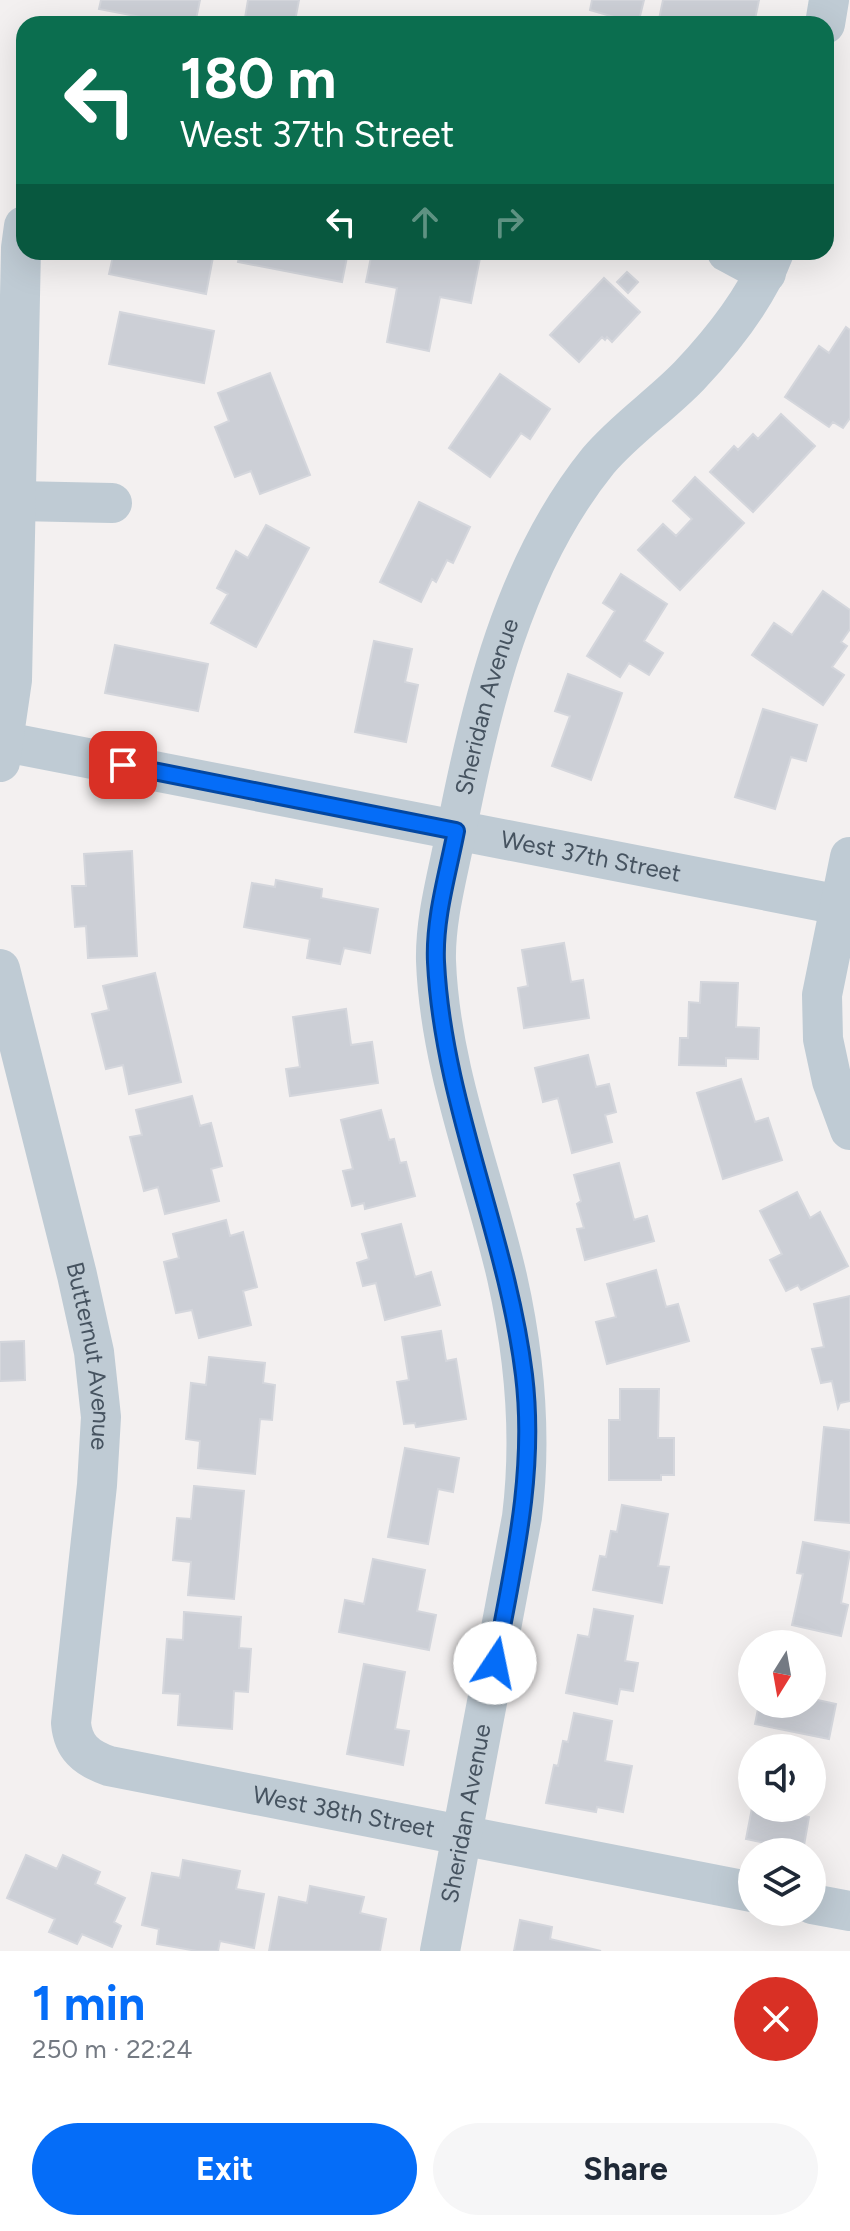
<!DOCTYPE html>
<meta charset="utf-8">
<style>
body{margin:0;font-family:Figtree,sans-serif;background:#f6f6f7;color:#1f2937;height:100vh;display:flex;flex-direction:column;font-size:30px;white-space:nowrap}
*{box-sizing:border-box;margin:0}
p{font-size:26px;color:#747a83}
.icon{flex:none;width:44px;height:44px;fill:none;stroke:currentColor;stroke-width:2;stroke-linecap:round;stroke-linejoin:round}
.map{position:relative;height:1951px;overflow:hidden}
.panel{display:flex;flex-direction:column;background:#fff;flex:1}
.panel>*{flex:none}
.guide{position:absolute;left:16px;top:16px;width:818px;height:244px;border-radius:24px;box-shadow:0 8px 32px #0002;background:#0b6e4f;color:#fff;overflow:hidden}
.needle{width:52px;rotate:191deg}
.tools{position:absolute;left:738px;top:1630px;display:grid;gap:16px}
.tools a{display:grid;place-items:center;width:88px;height:88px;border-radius:50%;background:#fff;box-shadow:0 8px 32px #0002;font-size:40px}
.pin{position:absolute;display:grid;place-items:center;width:68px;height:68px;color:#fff;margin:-34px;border-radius:16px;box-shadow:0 4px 12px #0006}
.me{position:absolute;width:88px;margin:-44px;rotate:11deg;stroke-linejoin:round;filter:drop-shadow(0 0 6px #0008)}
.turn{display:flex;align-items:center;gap:28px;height:168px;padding:0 32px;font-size:36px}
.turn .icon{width:104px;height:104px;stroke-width:2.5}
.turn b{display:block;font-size:56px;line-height:68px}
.lanes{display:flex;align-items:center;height:76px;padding:0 32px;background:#0003;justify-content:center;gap:40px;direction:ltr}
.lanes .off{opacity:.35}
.round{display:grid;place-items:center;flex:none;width:84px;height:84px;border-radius:42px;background:#f6f6f7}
.summary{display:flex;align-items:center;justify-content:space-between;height:136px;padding:0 32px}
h1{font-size:48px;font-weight:700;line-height:60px;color:#056df8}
.cta{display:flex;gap:16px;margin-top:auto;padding:16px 32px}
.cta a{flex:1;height:92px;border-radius:48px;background:#056df8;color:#fff;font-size:32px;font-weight:700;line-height:92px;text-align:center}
.cta a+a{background:#f6f6f7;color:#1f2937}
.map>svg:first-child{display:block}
</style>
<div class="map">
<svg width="850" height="1951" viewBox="0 0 850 1951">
<rect width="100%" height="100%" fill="#f3f0f0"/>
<path fill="#cccfd6" stroke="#d4d6dc" stroke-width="2" d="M101,0H200L195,24H177L99,9Z
M248,0H299L295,21L311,24H244Z
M592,0H644L638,24L590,10Z
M663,0H759L754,24H658Z
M114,252H214L206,294L109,274Z
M240,252H348L342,282L238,262Z
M372,252L481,253L471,303L440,297L429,351L387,342L397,288L366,282Z
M627,272L638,282L628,293L617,282Z
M604,278L640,312L612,342L607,337L605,340L602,337L579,362L550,335Z
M120,312L214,331L204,383L109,364Z
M846,327L850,330V418L843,428L833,422L829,427L785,397L819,346L829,353Z
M270,373L310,475L260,494L251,471L235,477L215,427L229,421L218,393Z
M500,374L550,409L530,439L521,433L490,477L449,448Z
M781,414L815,446L753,512L710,472L734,446L738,450L753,434L758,439Z
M695,477L744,523L680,590L638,550L663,524L676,536L692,519L673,501Z
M419,502L470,527L453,563L447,560L436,582L432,579L421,602L380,582Z
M266,525L309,548L256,647L211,623L228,594L217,588L236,551L248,558Z
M621,574L667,604L644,641L663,653L649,675L629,663L620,677L587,656L615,611L603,603Z
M823,591L850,610V629L841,642L847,646L832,667L844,675L823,705L752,655L774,623L792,635Z
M374,641L412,649L405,682L418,685L406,742L355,732Z
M115,645L208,664L198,711L105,693Z
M568,674L622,693L591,780L552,766L570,716L555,711Z
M763,709L817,725L806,761L791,757L775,809L735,797Z
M132,851L137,956L88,958L86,926L75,927L72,886H86L84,854Z
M276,880L322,889L321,898L378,909L370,953L344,948L340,964L307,958L310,939L244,927L252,883L275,887Z
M564,943L571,982L583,980L589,1018L524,1028L518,988L528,986L522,950Z
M155,973L181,1082L129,1094L123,1065L106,1069L92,1014L109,1010L103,986Z
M701,982L738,983L736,1027L759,1028L758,1059L726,1058V1066L679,1065L680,1038H688L689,1002L700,1003Z
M346,1009L351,1045L372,1042L378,1083L290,1096L286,1069L300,1067L293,1017Z
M588,1055L596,1087L609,1084L616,1112L605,1115L612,1142L572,1153L558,1098L543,1102L535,1068Z
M741,1079L755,1122L768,1118L782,1160L723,1179L697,1093Z
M192,1096L200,1126L211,1123L222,1166L211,1169L219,1201L165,1214L158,1187L144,1191L130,1137L142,1135L136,1110Z
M381,1110L389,1140L394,1139L400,1163L406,1162L415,1196L365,1209L364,1203L352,1206L343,1171L353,1169L341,1120Z
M619,1163L634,1220L647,1216L654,1241L585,1260L577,1229L584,1228L577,1204L581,1201L574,1175Z
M797,1192L810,1218L820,1212L848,1266L801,1290L798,1285L786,1291L770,1260L782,1254L760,1211Z
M226,1220L230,1236L243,1232L257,1287L243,1291L251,1325L199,1338L192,1310L176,1313L164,1262L179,1258L173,1234Z
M401,1224L415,1277L431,1272L440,1305L385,1320L376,1283L363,1286L357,1263L369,1259L362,1234Z
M656,1270L666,1307L678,1304L689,1341L607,1364L596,1322L616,1317L607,1284Z
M850,1296V1401L840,1403L838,1408L832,1381L821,1383L812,1349L824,1347L814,1304Z
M441,1331L446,1361L456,1359L466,1419L416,1427L415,1423L404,1424L397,1382L409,1380L402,1337Z
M24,1341L25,1380L0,1381V1342Z
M209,1357L265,1363L263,1383L275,1385L272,1420L260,1419L255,1474L198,1468L200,1441L186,1439L191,1383L206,1385Z
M620,1389H659L658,1438H674V1475H661V1480H609V1420H620Z
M824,1427L850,1430V1523L815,1520Z
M405,1448L459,1458L453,1492L438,1489L428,1544L388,1537Z
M194,1486L244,1491L234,1599L188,1595L191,1562L173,1560L177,1518L191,1519Z
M622,1505L668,1514L658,1566L669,1567L662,1603L593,1590L600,1556L606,1557L611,1531L617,1532Z
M803,1542L850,1552L841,1603L848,1605L841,1636L792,1625L803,1574L797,1573Z
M373,1559L425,1570L417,1611L436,1615L429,1650L339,1632L345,1600L364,1604Z
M594,1609L633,1616L625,1661L638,1663L633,1691L620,1689L617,1704L566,1693L578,1635L589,1637Z
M184,1612L241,1617L239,1648L251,1649L248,1692L234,1691L232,1729L178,1725L180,1694L163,1693L167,1639L183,1640Z
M812,1656L822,1658L813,1699L836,1704L829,1739L755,1724L759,1704H812Z
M364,1664L405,1672L395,1729L409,1731L403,1765L347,1754Z
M574,1713L612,1721L605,1761L632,1766L623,1812L597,1807L596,1812L546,1803L554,1765L558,1766L563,1741L568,1742Z
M752,1808H794L793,1814L809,1817L803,1851L746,1839Z
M26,1855L57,1869L63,1855L100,1872L95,1884L125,1898L114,1922L121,1926L112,1947L82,1934L77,1944L49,1932L55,1919L7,1898Z
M183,1860L240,1871L236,1889L264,1894L254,1948L220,1941L218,1951H197L157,1944L159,1929L142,1925L152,1873L180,1878Z
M310,1886L364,1897L360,1913L386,1919L380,1951H269L279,1897L307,1903Z
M520,1920L552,1927L550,1939L601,1951H514Z"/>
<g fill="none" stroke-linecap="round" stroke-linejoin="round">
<g stroke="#bfcbd4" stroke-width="40">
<path d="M825,24L829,0"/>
<path d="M727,252L766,273"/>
<path d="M17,501L112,503"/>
<path id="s1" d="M0,741L850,907"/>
<path d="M0,762L12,680L21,248L24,226"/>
<path d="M850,857L822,995L823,1039L832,1081L850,1130"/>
<path id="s2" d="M0,969L77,1275L94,1352L101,1417L97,1485L71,1723C73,1747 86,1758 109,1766L752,1892"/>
<path d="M812,1904L850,1911"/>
<path id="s3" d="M440,1951L522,1517C532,1436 525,1357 507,1277C483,1173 440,1070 436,961C435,918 448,874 456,832C481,704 514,565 598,461C625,429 660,406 689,376C722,341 757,297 774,252"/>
</g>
</g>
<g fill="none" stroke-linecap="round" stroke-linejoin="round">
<defs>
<path id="route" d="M123,765L456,831C448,873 434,918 436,962C443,1104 507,1235 524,1375C536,1473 513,1567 495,1663"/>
</defs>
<use href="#route" stroke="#0347a1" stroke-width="20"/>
<use href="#route" stroke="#056df8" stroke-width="14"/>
</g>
<g text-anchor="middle" stroke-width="7" stroke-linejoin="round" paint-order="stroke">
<g font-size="24" fill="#465360" stroke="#fff">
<text dy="8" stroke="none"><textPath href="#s3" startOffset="1268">Sheridan Avenue</textPath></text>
<text dy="8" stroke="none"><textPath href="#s1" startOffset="602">West 37th Street</textPath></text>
<text dy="8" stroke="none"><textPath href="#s2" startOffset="398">Butternut Avenue</textPath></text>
<text dy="8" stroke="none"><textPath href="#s2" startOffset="1068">West 38th Street</textPath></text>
<text dy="8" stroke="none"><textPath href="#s3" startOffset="140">Sheridan Avenue</textPath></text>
</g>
</g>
</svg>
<div class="tools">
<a><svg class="needle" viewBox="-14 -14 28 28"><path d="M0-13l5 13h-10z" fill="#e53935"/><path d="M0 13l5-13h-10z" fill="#747a83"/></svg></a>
<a><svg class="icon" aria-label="sound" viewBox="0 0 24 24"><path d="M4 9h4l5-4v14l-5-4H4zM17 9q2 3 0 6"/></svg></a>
<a><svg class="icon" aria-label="layers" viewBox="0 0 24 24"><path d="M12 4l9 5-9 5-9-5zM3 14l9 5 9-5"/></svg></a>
</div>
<div class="pin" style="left:123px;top:765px;background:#d93025"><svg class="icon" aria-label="arrive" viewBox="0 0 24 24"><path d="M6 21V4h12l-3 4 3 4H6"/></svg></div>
<svg class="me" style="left:495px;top:1663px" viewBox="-20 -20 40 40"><circle r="19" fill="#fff"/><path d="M0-13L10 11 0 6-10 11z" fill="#056df8"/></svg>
<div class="guide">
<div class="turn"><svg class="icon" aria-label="left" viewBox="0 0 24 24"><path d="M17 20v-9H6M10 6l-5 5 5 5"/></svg><div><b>180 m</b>West 37th Street</div></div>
<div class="lanes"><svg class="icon" aria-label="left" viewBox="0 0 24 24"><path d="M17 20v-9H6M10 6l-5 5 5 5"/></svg><svg class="icon off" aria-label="ahead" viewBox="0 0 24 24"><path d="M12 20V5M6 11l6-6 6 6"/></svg><svg class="icon off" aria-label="right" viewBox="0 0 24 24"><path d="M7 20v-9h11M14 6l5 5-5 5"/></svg></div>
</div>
</div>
<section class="panel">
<div class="summary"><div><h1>1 min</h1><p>250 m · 22:24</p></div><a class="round" style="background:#d93025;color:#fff"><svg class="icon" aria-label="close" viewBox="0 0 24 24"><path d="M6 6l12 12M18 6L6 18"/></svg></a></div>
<div class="cta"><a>Exit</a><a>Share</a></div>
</section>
